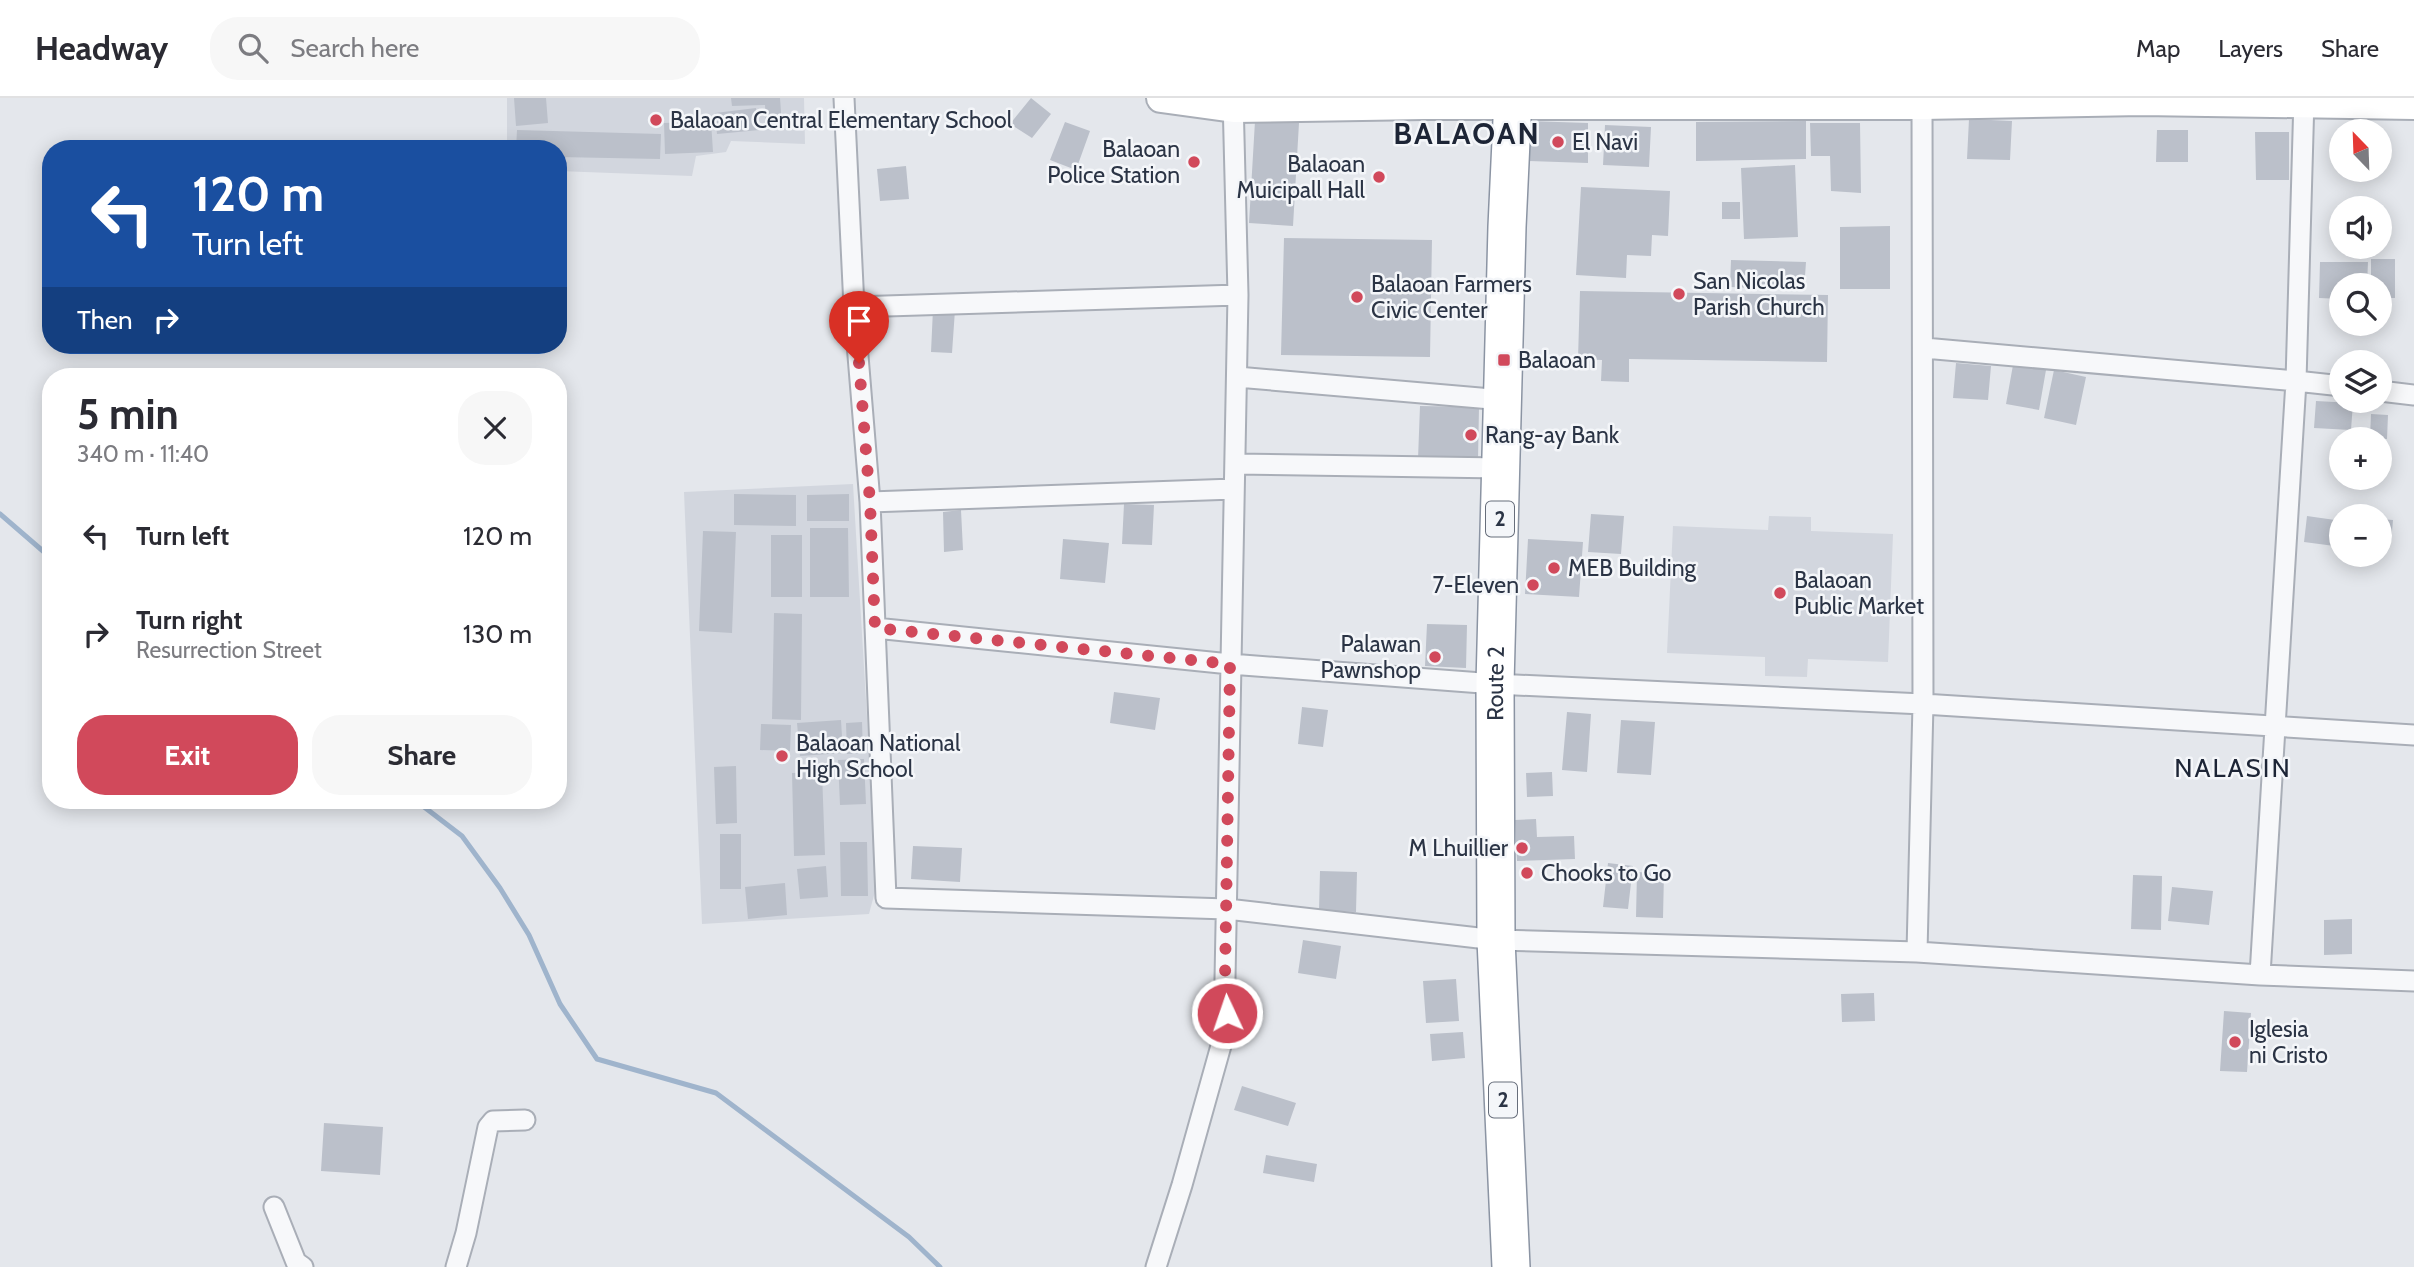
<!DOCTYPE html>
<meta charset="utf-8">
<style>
body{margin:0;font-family:Cabin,sans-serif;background:#f7f7f7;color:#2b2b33;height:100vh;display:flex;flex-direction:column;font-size:26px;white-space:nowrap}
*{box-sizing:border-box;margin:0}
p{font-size:23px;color:#7c7c81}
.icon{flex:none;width:38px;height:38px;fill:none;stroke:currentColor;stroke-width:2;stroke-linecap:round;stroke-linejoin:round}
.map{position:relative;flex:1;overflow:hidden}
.drawer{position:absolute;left:42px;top:270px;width:525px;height:441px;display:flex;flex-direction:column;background:#fff;border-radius:28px;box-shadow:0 4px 18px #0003}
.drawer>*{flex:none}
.guide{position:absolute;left:42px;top:42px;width:525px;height:214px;border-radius:28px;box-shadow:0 4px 18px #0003;background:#1a4fa0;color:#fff;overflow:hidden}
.needle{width:46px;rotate:337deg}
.fabs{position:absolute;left:2329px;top:21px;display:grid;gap:14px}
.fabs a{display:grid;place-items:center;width:63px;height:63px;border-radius:50%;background:#fff;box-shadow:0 4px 18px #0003;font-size:35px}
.pin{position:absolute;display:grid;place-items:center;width:60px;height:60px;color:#fff;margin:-72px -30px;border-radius:50% 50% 50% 0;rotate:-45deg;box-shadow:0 0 7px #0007}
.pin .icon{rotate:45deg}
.me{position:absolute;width:77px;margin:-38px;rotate:357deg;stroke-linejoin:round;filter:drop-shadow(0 0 5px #0008)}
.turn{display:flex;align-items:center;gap:24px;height:147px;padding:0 35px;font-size:32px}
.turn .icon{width:91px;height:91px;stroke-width:2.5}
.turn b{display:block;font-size:49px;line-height:60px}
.then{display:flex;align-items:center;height:66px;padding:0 35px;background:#0003;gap:14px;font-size:26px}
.round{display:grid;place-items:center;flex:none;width:74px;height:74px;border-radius:28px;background:#f7f7f7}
.overview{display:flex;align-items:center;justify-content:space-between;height:119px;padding:0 35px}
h1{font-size:42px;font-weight:800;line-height:52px}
.action{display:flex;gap:14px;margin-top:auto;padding:14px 35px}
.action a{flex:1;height:80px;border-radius:28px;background:#d1495b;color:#fff;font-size:28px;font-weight:800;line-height:80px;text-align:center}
.action a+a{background:#f7f7f7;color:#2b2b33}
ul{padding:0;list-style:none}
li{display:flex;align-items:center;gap:21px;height:98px;padding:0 35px}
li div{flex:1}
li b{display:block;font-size:26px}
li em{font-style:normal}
header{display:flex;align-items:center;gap:42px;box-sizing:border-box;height:98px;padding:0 35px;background:#fff;border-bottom:2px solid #e1e1e2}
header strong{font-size:33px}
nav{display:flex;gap:38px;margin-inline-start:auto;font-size:24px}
.search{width:490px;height:63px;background:#f7f7f7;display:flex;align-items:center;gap:18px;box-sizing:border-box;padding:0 24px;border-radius:28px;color:#7c7c81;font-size:26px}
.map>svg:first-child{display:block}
</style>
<header>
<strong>Headway</strong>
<div class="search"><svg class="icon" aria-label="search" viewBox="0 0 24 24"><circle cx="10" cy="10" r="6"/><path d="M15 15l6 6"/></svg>Search here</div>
<nav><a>Map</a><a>Layers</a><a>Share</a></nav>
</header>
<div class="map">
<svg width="2414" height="1169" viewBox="0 0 2414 1169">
<rect width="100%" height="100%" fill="#e4e7ec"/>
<path fill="#d2d6de" d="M507,0H804L805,46L731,43L726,54L696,58L692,78L558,73V51H507Z
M853,386L877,786L869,816L702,826L684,394Z
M1769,418L1811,419V433L1893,436L1888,564L1808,561L1807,579L1765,578V559L1667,555L1673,428L1768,432Z"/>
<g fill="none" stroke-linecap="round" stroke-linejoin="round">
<path stroke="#9fb4cc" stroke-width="5" d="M0,416L51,460
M415,702L462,738L500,790L529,837L560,906L597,961L716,995L909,1139L940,1169"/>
</g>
<path fill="#bbc0ca" d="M514,0H546L548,25L516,28Z
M731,0H780L782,28L766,32L765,7L732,8Z
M1031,0L1051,16L1032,40L1010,26Z
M756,10L759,32L717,36L715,15Z
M1969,21L2012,23L2010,62L1967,61Z
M711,23L713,54L665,56L664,25Z
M1255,23L1299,25L1293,128L1249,125Z
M1528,23L1588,25V65L1529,63Z
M1806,23V61L1696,63V24Z
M1065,24L1090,33L1076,72L1050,62Z
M1810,25H1860L1861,95L1831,93L1830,58H1811Z
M1605,27L1651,29L1649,69L1603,67Z
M517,32L661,36L660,61L558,59V51H516Z
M2157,32H2188V64H2156Z
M2255,34H2289V82H2256Z
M1795,67L1798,139L1744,141L1741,70Z
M906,68L909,101L880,103L877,71Z
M1581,89L1670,93L1668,138L1652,137L1651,158L1627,157L1626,180L1576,177Z
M1722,104H1740V121H1722Z
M1890,128V191H1840V129Z
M1284,140L1432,142L1430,259L1281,257Z
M2371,161H2395V200H2380V187H2371Z
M1731,162L1806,164L1804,192L1730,189Z
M2320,164H2368L2367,187H2342V201L2319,200Z
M1580,193L1828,197L1827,264L1629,261V284L1601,283L1602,262L1578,261Z
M933,211L955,212L952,255L931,254Z
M1956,265L1991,268L1988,302L1953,300Z
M2013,267L2046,272L2039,312L2006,306Z
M2054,272L2086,279L2076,327L2044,320Z
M2316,303L2353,305L2351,332L2314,330Z
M1420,308L1479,309L1478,362L1418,361Z
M2371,316L2388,317L2387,341L2370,340Z
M734,396L796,397V428L734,427Z
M849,396V423H807V397Z
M1124,406L1154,407L1152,447L1122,446Z
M961,412L963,452L944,454L943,414Z
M1591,416L1624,418L1621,456L1588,454Z
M2307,418L2342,423V449L2304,444Z
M2380,421L2393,422L2391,445L2380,443Z
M810,430H848L849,499H810Z
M703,433L736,434L732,535L699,533Z
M771,437H802V499H771Z
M1063,441L1109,445L1105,485L1060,481Z
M1528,441L1583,444L1579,499L1525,496Z
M774,515L802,516L801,622L772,621Z
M1427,526L1467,527L1466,570L1425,568Z
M1114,594L1160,600L1155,632L1110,625Z
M1302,609L1328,612L1323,649L1298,646Z
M1567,614L1591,616L1587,674L1562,672Z
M841,622L843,655L800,658L797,625Z
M1621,622L1655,624L1651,677L1617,675Z
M862,624L863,655L847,656L846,625Z
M761,626L791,627L790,653L760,652Z
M864,661L866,706L840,707L838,662Z
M736,668L737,725L716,726L714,669Z
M822,674L825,757L794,758L792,675Z
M1552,674L1553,698L1527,699L1526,675Z
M1536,721L1537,739L1574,738L1575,761L1517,763L1515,722Z
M720,736H741V791H720Z
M840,744H867L868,798H841Z
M913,748L962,750L960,784L911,781Z
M1608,765L1633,768L1628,811L1603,809Z
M826,768L828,799L800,801L797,771Z
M1320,773L1357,774L1356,814L1319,813Z
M1637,774L1664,775L1663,820L1636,819Z
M2133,777L2162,778L2161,832L2131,831Z
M785,785L787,817L748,821L745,789Z
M2172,789L2213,793L2209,827L2168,823Z
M2352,821V856L2324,857V822Z
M1303,842L1341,848L1336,881L1298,875Z
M1456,881L1459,923L1426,925L1423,883Z
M1874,895L1875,923L1842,924L1841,896Z
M2224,913L2251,915L2247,974L2220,973Z
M1463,934L1465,960L1432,963L1430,936Z
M1242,988L1296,1005L1288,1028L1234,1012Z
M324,1025L383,1029L380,1077L321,1073Z
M1266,1057L1317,1066L1314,1084L1263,1075Z"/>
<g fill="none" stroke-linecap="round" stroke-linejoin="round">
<defs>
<path id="street" d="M844,0L854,209L870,404L886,800L1227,811L1496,842L1917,854L2260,877L2414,883
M854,209L1238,197
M1924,250L2296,283L2304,0
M1237,279L1503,302
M2380,293L2414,297
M1235,366L1501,370
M870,404L1234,391
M875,530L1230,566L1495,586L1923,606L2414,637
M1917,854L1923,606L1922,0
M2260,877L2296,283L2342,288
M274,1109L296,1164L303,1169
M456,1169L466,1135L488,1029L493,1023L525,1022
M1156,1169L1182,1087L1224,937L1227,915L1225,881L1238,197L1233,0"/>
<path id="secondary" d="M1161,0L1234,10L1424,7H1922L2142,3L2414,7"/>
<g id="highway">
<path id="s1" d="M1511,1169L1496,842L1495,586L1507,129L1513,0"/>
</g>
</defs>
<use href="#street" stroke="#a9aeb7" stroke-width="23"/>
<use href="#secondary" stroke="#a9aeb7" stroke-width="32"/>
<use href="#highway" stroke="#8b94a3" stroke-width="40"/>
<use href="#street" stroke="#f7f8fa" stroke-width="19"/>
<use href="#secondary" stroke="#fff" stroke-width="28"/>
<use href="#highway" stroke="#fff" stroke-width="37"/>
</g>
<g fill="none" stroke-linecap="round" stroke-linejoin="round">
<path stroke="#d1495b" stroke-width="12" stroke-dasharray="0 21.6" d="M859,265L870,404L875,530L1230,566L1225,881L1227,915"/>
</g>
<g fill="#d1495b" stroke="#f4f6f9" stroke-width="2.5">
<circle cx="656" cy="22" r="7"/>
<circle cx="1558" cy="44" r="7"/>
<circle cx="1194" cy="64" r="7"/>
<circle cx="1379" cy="79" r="7"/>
<circle cx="1679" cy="196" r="7"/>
<circle cx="1357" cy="199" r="7"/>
<rect x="1497" y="255" width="14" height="14" rx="3.5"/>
<circle cx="1471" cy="337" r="7"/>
<circle cx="1554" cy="470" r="7"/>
<circle cx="1533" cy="487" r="7"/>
<circle cx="1780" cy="495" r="7"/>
<circle cx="1435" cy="559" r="7"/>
<circle cx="782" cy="658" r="7"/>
<circle cx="1522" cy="750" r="7"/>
<circle cx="1527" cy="775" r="7"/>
<circle cx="2235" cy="944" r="7"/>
</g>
<g text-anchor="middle" stroke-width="5" stroke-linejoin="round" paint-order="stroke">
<g fill="#f4f6f9" stroke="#676e7b" stroke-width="2">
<rect x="1486" y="403.5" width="28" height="35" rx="5"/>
<rect x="1489" y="984.5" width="28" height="35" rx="5"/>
</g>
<g font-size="21" font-weight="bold" fill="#2b3445">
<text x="1500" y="428">2</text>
<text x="1503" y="1009">2</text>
</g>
<g font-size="23" fill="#2b3445" stroke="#f4f6f9" text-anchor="start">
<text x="670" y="30">Balaoan Central Elementary School</text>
<text x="1572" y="52">El Navi</text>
<text x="1180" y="59" text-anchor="end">Balaoan<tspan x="1180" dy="26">Police Station</tspan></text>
<text x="1365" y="74" text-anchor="end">Balaoan<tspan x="1365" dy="26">Muicipall Hall</tspan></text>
<text x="1693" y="191">San Nicolas<tspan x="1693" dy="26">Parish Church</tspan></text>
<text x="1371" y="194">Balaoan Farmers<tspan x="1371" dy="26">Civic Center</tspan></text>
<text x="1518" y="270">Balaoan</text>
<text x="1485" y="345">Rang-ay Bank</text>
<text x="1568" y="478">MEB Building</text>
<text x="1794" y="490">Balaoan<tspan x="1794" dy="26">Public Market</tspan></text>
<text x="1519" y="495" text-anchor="end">7-Eleven</text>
<text x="1421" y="554" text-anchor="end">Palawan<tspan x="1421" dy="26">Pawnshop</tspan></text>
<text x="796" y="653">Balaoan National<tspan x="796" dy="26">High School</tspan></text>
<text x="1508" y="758" text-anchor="end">M Lhuillier</text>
<text x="1541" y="783">Chooks to Go</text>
<text x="2249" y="939">Iglesia<tspan x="2249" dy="26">ni Cristo</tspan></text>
</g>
<g font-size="23" fill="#2b3445" stroke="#f4f6f9">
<text dy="8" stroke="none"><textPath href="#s1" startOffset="584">Route 2</textPath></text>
</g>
<g font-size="26" letter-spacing="2" fill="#1d2536" stroke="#f4f6f9">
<text x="2233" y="679">NALASIN</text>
</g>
<g font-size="30" font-weight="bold" letter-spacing="2" fill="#1d2536" stroke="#f4f6f9">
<text x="1467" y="46">BALAOAN</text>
</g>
</g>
</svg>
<div class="fabs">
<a><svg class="needle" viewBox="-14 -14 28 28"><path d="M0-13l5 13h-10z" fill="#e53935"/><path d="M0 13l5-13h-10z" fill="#7c7c81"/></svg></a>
<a><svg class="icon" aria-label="sound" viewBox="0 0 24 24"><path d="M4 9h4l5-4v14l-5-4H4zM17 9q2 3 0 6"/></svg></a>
<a><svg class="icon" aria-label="search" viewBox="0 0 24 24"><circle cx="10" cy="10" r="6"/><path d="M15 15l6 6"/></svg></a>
<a><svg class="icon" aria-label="layers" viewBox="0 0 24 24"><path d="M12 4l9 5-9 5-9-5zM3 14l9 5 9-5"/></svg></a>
<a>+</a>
<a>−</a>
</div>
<div class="pin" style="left:859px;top:265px;background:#d93025"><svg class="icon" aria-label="arrive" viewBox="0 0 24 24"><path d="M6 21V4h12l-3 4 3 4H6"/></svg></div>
<svg class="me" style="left:1227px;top:915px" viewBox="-20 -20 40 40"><circle r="17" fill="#d1495b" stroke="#fff" stroke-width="3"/><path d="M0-11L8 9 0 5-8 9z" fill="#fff"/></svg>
<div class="guide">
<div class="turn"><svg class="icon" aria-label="left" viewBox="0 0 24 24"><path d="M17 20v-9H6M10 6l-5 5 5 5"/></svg><div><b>120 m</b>Turn left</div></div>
<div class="then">Then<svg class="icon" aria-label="right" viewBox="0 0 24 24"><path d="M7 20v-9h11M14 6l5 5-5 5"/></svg></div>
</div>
<section class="drawer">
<div class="overview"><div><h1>5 min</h1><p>340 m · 11:40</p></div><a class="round"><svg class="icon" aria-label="close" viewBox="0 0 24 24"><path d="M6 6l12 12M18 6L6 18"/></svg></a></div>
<ul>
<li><svg class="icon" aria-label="left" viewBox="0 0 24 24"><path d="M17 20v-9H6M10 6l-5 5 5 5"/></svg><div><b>Turn left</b></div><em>120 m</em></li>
<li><svg class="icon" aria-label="right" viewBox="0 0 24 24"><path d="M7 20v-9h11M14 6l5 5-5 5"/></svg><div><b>Turn right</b><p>Resurrection Street</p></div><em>130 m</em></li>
</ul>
<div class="action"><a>Exit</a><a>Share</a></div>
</section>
</div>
